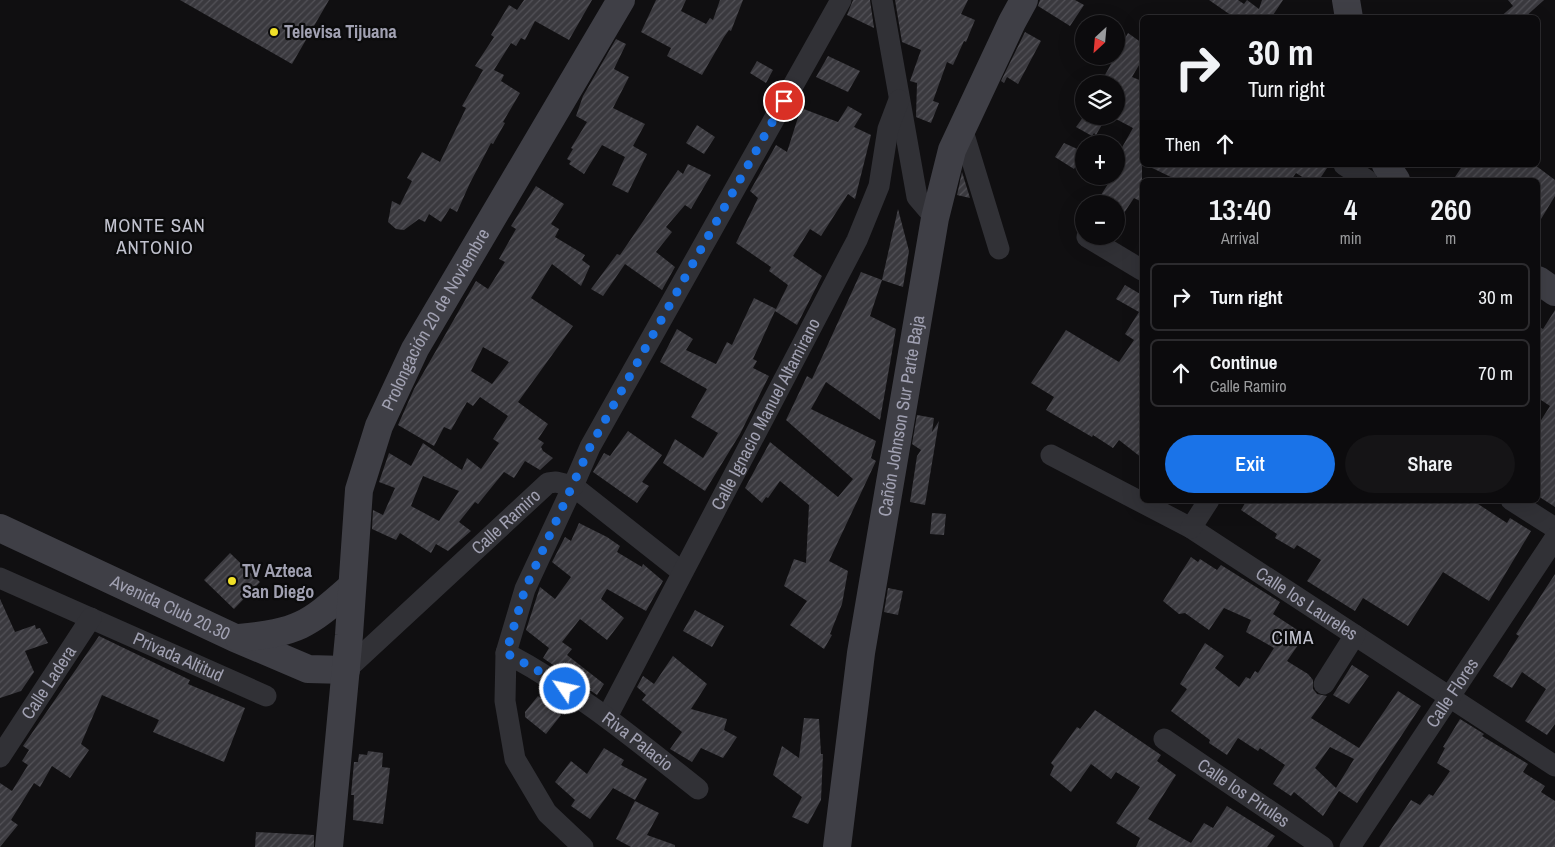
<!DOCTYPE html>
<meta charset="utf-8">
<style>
body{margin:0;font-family:"Archivo Narrow",sans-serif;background:#151416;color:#f1f3f6;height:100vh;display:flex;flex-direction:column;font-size:19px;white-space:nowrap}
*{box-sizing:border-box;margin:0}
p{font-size:16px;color:#9a9b9d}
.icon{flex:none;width:28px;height:28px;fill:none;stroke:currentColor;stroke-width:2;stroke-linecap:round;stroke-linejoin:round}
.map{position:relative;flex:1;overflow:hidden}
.side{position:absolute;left:1140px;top:178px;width:400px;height:325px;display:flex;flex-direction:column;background:#0c0b0d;border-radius:8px;box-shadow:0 5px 20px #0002,0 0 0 1px #2c2b2e}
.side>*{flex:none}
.hud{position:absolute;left:1140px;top:15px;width:400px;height:152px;border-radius:8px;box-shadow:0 5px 20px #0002,0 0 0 1px #2c2b2e;background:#0c0b0d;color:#f1f3f6;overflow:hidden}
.needle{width:32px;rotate:206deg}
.controls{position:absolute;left:1075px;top:15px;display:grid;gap:10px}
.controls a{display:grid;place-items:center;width:50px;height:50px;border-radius:50%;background:#0c0b0d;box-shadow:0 5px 20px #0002,0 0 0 1px #2c2b2e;font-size:25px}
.pin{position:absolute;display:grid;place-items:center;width:42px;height:42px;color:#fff;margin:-21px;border:2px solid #fff;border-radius:50%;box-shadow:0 1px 5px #0007}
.me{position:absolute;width:55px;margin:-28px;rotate:304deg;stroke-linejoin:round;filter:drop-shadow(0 0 4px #0008)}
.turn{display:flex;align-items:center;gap:18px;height:105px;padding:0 25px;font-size:22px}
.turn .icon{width:65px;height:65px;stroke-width:2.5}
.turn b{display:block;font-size:35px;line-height:42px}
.then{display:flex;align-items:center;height:48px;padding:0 25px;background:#0003;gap:10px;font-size:19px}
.eta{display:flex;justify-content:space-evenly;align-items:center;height:85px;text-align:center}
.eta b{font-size:30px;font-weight:600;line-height:35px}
.action{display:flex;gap:10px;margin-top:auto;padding:10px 25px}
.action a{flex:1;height:58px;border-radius:30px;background:#1a73e8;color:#fff;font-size:20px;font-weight:600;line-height:58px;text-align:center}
.action a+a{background:#151416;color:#f1f3f6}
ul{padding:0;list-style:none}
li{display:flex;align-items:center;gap:15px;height:68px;margin:0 10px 8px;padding:0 15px;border:2px solid #2c2b2e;border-radius:8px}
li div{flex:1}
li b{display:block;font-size:19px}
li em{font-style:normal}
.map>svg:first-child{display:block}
</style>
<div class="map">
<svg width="1555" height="847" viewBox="0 0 1555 847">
<defs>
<pattern id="building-hatch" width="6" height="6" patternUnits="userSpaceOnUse" patternTransform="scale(1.25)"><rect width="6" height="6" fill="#3a393e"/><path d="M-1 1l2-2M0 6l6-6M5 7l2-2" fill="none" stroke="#535258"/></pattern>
</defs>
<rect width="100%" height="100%" fill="#100f11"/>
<path fill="url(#building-hatch)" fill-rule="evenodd" d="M180,0H329L292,64Z
M524,0H592L569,40L535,21L525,40L521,38L516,46L511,43L494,70L504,75L501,81L520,93L503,122L505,123L493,144L491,143L470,183L457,212L450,208L441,222L429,214L425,222L419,219L404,230L396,229L388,222L392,201L400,205L412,181L407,178L422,152L440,162L466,108L462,106L483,70L475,66L494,37L491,35L509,5L517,10Z
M656,0H686L681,11L706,24L710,18L713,20L720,0H743L731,31L729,30L724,37L702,75L667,56L671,48L641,32Z
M853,0H870L874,28L847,15Z
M895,0H968L961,14L975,20L966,42L964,41L953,65L947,62L933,101L939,103L931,123L916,117L917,83L910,81L921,50L902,42Z
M1040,0H1075L1084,5L1070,26L1038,6Z
M1209,0H1238L1244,4L1247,0L1259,9L1262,0H1283L1271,18H1235Z
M1508,0H1544L1524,18H1499L1513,6Z
M1025,32L1041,41L1018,84L1007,77L1004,83L1001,81Z
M1128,33L1142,43V60L1132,77L1142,81L1140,99L1142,100V202L1134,198L1116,225V204H1102L1104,197L1101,195L1113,176H1116V158L1133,128L1116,119V84H1100Z
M616,39L626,44L614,69L629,77L613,108L645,124L633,146L647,154L628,193L612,185L625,157L602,145L584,174L569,164L571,161L567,159L573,149L571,148L587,122L576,116L583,96Z
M828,56L860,71L848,92L816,77Z
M757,61L773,70L766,83L750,73Z
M848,106L862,114L854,127L871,135L855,199L848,194L821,236L810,229L793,256L822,276L797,325L775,311L753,359L757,361L753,368L769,376L740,434L705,491L663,463L675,439L703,458L718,433L691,417L707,389L660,362L677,329L693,339L686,350L716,364L727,342L732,345L754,298L776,309L788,285L769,271L771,267L736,243L758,198L750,191L776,145L787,152L801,108L838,122Z
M1084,116H1107L1096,135L1094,133L1092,136L1076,127Z
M697,125L715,137L704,154L686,143Z
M1064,143L1084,152L1074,169L1055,157Z
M688,164L711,175L691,209L685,205L666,227L672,232L656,252L675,267L662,290L625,264L603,296L591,289L617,254L620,255L678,170L683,174Z
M1146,165H1329L1319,180H1307L1296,173L1291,180H1177Z
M1463,165H1535L1555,180V196L1538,224V180H1453Z
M962,172L970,198L957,195Z
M536,186L564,204L551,224L559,229L555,237L585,255L582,260L590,266L581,286L552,264L531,298L573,326L518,402L548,424L538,439L544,443L541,447L543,451L553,458L540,470L525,461L514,478L504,472L478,504L475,502L459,522L471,531L448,551L436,544L431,553L400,533L396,540L372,529L373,510L383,515L395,488L379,482L389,453L411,466L423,443L462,470L467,458L481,469L499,443L493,439L508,416L480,397L473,406L467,402L451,430L444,427L434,446L398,425L414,389L476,281L488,289L505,262L499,259L516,229L511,226ZM483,347L509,362L492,384L471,371ZM423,476L459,491L439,521L411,506Z
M898,209L909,251L903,287L882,280Z
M861,272L882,280L870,316L896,329L880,420L826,382L811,409L876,441L871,458L876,461L829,561L848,571L842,604L830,634L832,635L824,649L790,625L807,601L784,586L794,559L806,563L809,505L780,481L768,498L766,497L762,503L745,488L770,442L838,497L853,479L786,420L807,376L812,379Z
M1125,285L1142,295V458L1119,440L1113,448L1093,435L1092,437L1046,410L1054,397L1031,383L1066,330L1119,362L1134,340L1125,334L1139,312L1116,299Z
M1555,310V507L1538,496V425L1550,406L1538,398V326L1543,329Z
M917,415L934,418L932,432L939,421L925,505L910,502L917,456L921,450L912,444Z
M628,431L662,455L642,482L649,486L637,503L593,472L604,453L610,456Z
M1247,500H1472L1507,523L1510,518L1531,531L1489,601L1443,572L1408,626L1363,598L1355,611L1307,581L1321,560L1297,545L1294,549L1275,538L1277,534L1241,510Z
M932,513L946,514L944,535L930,534Z
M579,523L607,537L620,546L617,552L642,567L643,564L663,581L646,611L607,589L601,599L624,618L607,640L580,619L562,642L572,649L567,655L604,684L597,695L543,658L549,648L526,630L540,587L555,599L571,577L552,562L565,537L571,541Z
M230,553L260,582L234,609L204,580Z
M1191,557L1198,562L1200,559L1217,570L1221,565L1280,602L1273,614L1305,635L1287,661L1308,674L1313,680V689L1317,694L1327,696L1311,718L1359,748L1398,691L1421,706L1357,803L1339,791L1323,816L1294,792L1291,796L1273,784L1285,765L1260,748L1258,751L1238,738L1227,755L1209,743L1210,740L1171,711L1187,689L1180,684L1205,643L1224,656L1215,668L1239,687L1246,677L1250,679L1255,671L1258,673L1274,648L1246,632L1251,620L1224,608L1209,630L1185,613L1179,614L1163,601ZM1330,747L1354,759L1336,788L1315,768Z
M1555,574V724L1547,735L1525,721L1546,689L1522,672L1512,688L1493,676L1519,636L1516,634Z
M888,588L903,591L898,615L884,612Z
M0,599L15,632L35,625L36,629L40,628L48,643L25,651L34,672L21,691L0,698Z
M695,610L724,626L712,647L683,631Z
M99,636L190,680L188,684L245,708L224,762L153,732L159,720L102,695L81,744L89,750L70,778L52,766L40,787L34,783L11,820L18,825L0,847V783L12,791L28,765L22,761L29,750L23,746Z
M673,656L707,684L691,709L727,719L724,730L737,737L723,758L701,748L692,762L670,749L682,732L642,700L646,695L637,687L643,676L654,684Z
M1352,665L1369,676L1349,704L1333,695Z
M538,696L561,715L546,734L525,717V712Z
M1095,710L1161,755L1157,761L1176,775L1148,819L1191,843L1204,823L1213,828L1227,806L1275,836L1267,847H1136L1140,838L1116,823L1140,787L1116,772L1111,779L1091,764L1071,792L1050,775L1054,766L1051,763L1077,727L1080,729Z
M804,718L819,719L821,754H823L821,800L808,824L792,817L802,797L773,775L782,746L799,758Z
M1460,719L1484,734L1482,736L1528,764L1523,772L1545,786L1541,792L1555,801V847H1379L1411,800L1420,805L1429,794L1433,796L1450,771L1437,763L1445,748L1443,747Z
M604,748L624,760L621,765L647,779L635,800L613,788L590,819L571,806L575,800L555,782L571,761L587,774Z
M368,751L383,753L382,767L390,768L383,824L353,820L354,795H351L354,762H358L359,754L367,755Z
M635,801L659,813L647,835L675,845V847H631L616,839Z
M256,832L314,835V847H255Z"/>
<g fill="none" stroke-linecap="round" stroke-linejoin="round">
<g stroke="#313136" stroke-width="21">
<path d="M882,0L917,197L935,218"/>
<path d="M962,128L999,249"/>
<path d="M1344,165L1367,180"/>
<path d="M1087,237L1142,270"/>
<path id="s1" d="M1051,455L1191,528L1555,766"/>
<path d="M1511,500L1555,528"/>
<path d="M1191,528L1209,500"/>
<path id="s2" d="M0,578L266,696"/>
<path d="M506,653L525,589L573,486L682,572"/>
<path id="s3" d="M346,670L548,483L556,482L573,486L590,447L841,0"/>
<path d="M1324,684L1355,635"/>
<path id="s4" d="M607,717L857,240L879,186L888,129L899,100"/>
<path id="s5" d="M1164,739L1323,847"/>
<path id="s6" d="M0,757L91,618"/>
<path id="s7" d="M583,847L547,813L515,759L505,701L506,653C576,690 636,740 698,789"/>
<path id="s8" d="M1350,847L1555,538"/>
</g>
<g stroke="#3f3f46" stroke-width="28">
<path d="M1346,0L1349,18"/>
<path d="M1386,165L1396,180"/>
<path d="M1538,280L1555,292"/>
<path id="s9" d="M0,528L235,638L308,669L346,670"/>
<path d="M239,638C298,632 307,626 350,588"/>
<path id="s10" d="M329,847L349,635L359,490L379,426L415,349L621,0"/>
<path id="s11" d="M837,847L861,653L935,218L952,150L1012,22L1024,0"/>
</g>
</g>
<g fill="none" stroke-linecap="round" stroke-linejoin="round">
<path stroke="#1a73e8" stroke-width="9" stroke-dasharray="0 16.2" d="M565,689L537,670L506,653L525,589L590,447L784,101"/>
</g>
<g fill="#f0e028" stroke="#0b0b0c" stroke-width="2">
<circle cx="274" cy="32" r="5"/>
<circle cx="232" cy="581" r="5"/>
</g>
<g text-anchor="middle" stroke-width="4.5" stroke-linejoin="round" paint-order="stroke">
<g font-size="18" font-weight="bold" fill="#a1a1b2" stroke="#0b0b0c" text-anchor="start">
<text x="284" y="38">Televisa Tijuana</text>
<text x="242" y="577">TV Azteca<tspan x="242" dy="21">San Diego</tspan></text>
</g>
<g font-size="18" fill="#a1a1b2" stroke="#0b0b0c">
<text dy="6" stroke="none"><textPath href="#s10" startOffset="546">Prolongación 20 de Noviembre</textPath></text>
<text dy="6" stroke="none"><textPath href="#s4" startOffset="342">Calle Ignacio Manuel Altamirano</textPath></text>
<text dy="6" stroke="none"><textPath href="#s11" startOffset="436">Cañón Johnson Sur Parte Baja</textPath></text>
<text dy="6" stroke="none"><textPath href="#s3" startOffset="218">Calle Ramiro</textPath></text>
<text dy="6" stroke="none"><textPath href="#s1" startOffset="296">Calle los Laureles</textPath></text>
<text dy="6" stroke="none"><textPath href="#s9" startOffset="188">Avenida Club 20.30</textPath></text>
<text dy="6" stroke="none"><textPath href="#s2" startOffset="195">Privada Altitud</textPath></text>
<text dy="6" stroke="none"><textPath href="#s6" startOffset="89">Calle Ladera</textPath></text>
<text dy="6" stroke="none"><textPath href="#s8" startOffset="185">Calle Flores</textPath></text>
<text dy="6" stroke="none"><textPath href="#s7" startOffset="378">Riva Palacio</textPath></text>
<text dy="6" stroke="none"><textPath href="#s5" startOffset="96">Calle los Pirules</textPath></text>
</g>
<g font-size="19" letter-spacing="1" fill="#c1c2ce" stroke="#0b0b0c">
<text x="155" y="232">MONTE SAN<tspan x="155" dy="22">ANTONIO</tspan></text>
<text x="1293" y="644">CIMA</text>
</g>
</g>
</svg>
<div class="controls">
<a><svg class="needle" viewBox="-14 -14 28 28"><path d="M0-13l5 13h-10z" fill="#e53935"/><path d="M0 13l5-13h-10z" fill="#9a9b9d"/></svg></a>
<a><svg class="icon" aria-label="layers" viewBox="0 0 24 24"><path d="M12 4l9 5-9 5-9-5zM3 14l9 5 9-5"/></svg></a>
<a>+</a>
<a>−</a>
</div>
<div class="pin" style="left:784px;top:101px;background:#d93025"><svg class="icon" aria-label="arrive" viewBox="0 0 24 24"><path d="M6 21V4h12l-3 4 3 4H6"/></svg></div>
<svg class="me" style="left:565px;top:689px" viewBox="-20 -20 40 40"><circle r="17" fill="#1a73e8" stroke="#fff" stroke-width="3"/><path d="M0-11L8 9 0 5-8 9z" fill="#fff"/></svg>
<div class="hud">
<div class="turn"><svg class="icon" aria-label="right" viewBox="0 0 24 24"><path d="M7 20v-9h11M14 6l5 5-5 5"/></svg><div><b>30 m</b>Turn right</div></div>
<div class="then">Then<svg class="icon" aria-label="ahead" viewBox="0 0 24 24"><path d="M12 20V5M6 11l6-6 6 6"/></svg></div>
</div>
<section class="side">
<div class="eta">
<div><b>13:40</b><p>Arrival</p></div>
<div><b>4</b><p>min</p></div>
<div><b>260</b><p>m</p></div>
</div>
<ul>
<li><svg class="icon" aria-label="right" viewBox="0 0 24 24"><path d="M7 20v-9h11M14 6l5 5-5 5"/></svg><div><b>Turn right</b></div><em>30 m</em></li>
<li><svg class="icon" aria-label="ahead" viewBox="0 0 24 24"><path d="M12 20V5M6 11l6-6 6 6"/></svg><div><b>Continue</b><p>Calle Ramiro</p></div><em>70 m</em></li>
</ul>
<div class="action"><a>Exit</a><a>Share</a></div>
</section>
</div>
